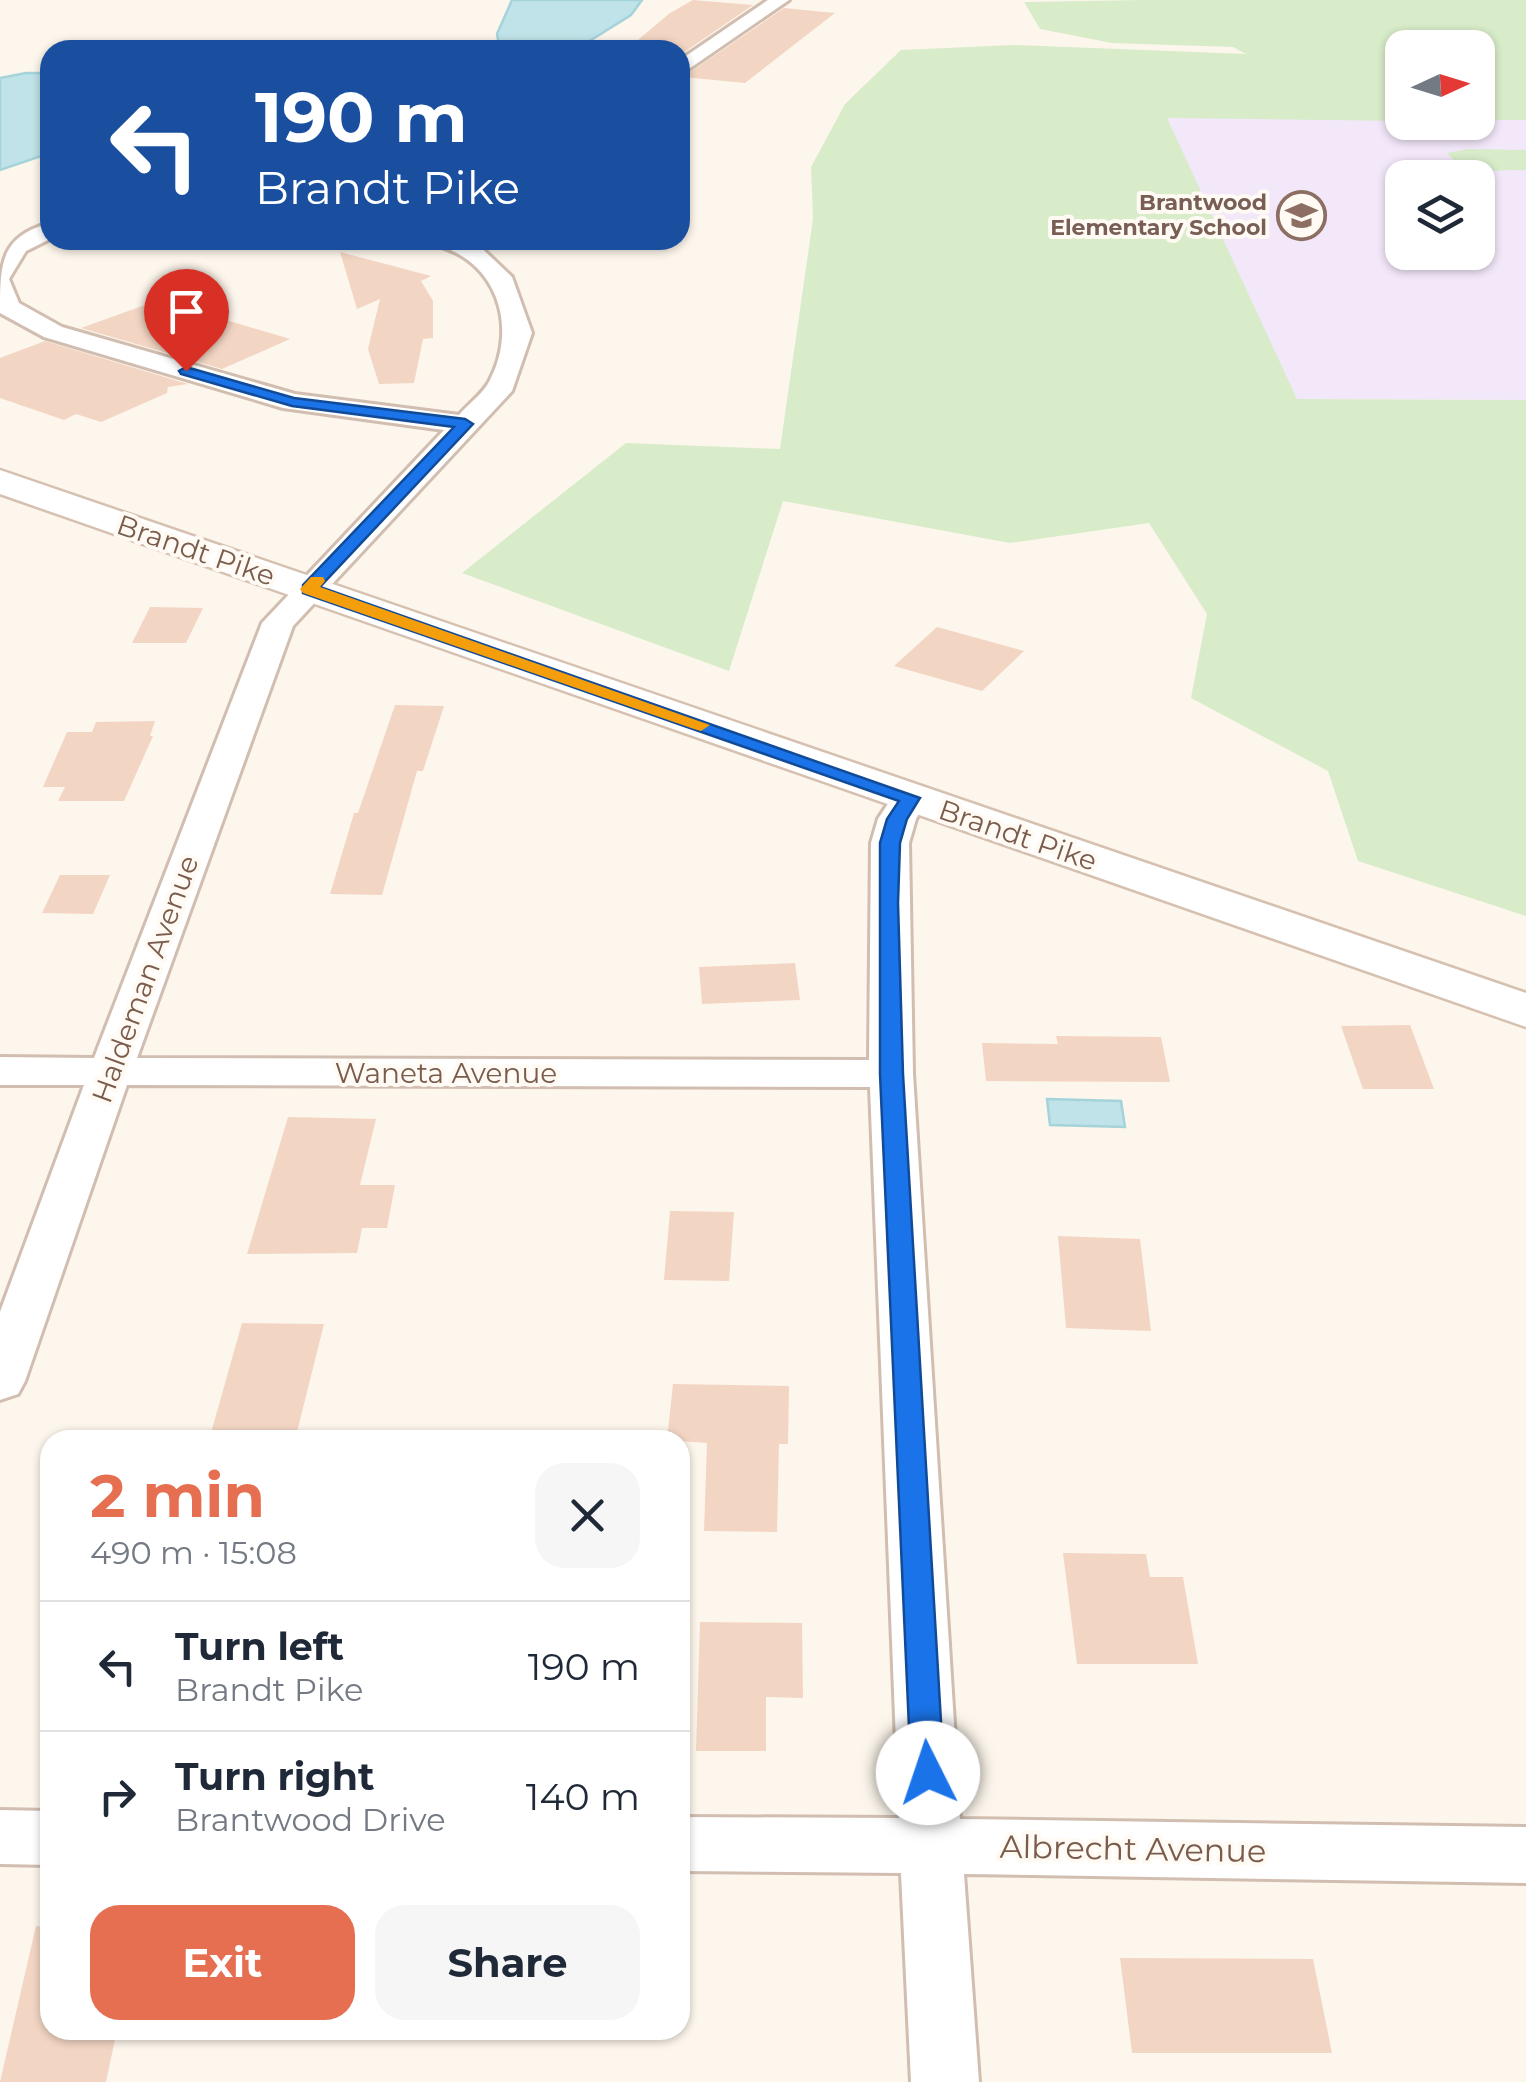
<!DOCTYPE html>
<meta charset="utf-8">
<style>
body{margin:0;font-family:Montserrat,sans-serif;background:#f6f6f7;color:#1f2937;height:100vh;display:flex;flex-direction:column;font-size:38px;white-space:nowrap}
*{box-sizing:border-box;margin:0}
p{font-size:32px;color:#747a83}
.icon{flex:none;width:55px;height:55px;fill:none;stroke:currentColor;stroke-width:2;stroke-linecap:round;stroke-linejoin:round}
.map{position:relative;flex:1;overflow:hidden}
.panel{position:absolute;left:40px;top:1430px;width:650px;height:610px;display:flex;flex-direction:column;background:#fff;border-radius:30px;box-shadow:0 2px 8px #0004}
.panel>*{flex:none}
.top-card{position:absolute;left:40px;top:40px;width:650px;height:210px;border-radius:30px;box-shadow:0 2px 8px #0004;background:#1a4fa0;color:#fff;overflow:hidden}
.needle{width:65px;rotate:86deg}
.buttons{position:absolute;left:1385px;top:30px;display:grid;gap:20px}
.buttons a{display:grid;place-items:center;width:110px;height:110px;border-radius:20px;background:#fff;box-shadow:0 2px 8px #0004;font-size:50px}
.pin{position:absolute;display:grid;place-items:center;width:85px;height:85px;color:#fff;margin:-102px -42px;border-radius:50% 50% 50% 0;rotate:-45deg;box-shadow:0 0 10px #0007}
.pin .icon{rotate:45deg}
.me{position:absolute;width:110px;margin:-55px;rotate:356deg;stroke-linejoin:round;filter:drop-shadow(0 0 8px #0008)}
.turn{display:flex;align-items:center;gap:35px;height:210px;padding:0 50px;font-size:45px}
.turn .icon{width:130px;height:130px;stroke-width:2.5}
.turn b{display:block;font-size:70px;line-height:85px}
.round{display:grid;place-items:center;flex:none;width:105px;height:105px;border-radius:30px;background:#f6f6f7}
.headline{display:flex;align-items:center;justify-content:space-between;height:170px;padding:0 50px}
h1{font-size:60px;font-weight:700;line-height:75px;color:#e76f51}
.primary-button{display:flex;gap:20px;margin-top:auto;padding:20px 50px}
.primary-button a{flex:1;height:115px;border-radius:30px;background:#e76f51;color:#fff;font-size:40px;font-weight:700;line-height:115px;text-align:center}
.primary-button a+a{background:#f6f6f7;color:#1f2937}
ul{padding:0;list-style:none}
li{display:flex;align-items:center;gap:30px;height:130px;padding:0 50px;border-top:2px solid #e0e1e3}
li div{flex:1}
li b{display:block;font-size:38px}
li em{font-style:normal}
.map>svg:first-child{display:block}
</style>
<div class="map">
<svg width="1526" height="2082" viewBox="0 0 1526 2082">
<rect width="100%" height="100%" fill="#fdf6ec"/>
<path fill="#f3e8fa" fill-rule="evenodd" d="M1526,93V400L1297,399L1140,95L1402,94V122H1478V94ZM1402,178H1478V252H1402Z"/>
<path fill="#d8ecc9" d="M1143,0H1526V120H1478V48H1402V121L1167,118L1297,399L1526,400V916L1358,861L1328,771L1191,698L1207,614L1149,523L1010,543L783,501L729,671L462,573L626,443L780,449L813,219L811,167L845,104L901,50L1014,45L1246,54L1233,47L1112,43L1040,29L1024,2Z
M1467,149L1526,150V170C1499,170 1465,176 1447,153Z"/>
<path fill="#bfe3e8" stroke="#a5d3da" stroke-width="2.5" d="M512,0H642L631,15L575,50H500L497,34Z
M26,73H50V153L0,170V78Z
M1047,1099L1121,1101L1125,1127L1050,1125Z"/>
<path fill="#f3d5c3" d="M693,0L753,5L680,55V50H626L670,13Z
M784,8L835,13L745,83L683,77Z
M340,252L431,276L421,281L433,301V338L423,339L414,383L379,384L368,349L380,299L357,309Z
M159,300L290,339L222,369L81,328Z
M45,341L188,384L168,387L167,393L101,422L76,414L64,420L0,398V358Z
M150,607L203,608L186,643H132Z
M937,627L1024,651L982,691L894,666Z
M395,705L444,706L423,771H417L382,895L330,894L354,813H358Z
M155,721L150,736H153L124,801H58L65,787H43L67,732H92L96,722Z
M60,875H110L93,914L42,913Z
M795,963L800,1000L702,1004L699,967Z
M1410,1025L1434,1089H1363L1341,1026Z
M1056,1036L1161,1037L1170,1082L986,1081L982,1043L1058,1044Z
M288,1117L376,1119L360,1185H395L387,1228H362L357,1253L247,1254Z
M670,1211L734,1212L729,1281L664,1280Z
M1058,1236L1140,1239L1151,1331L1066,1328Z
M242,1323L324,1324L295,1440H209Z
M673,1384L789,1386L788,1444H779L777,1532L704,1531L707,1443L667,1440Z
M1063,1553L1146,1554L1150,1577H1183L1198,1664H1077Z
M700,1622L802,1623L803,1698L766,1697V1751H696Z
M36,1926L50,1927V2030H117L106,2082H0Z
M1120,1958L1313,1959L1332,2053H1132Z"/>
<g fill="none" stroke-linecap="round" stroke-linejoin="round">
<defs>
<path id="street" d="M768,0H789L680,75V60Z
M50,223V239L26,251L9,279L19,303L62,327L295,394L459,415C468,404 484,393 490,380C518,326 497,260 435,245L431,240H473L512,277L532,333L512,391L293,626L137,1058L869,1060L871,843L878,819L897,790L910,787L923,790L928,798L916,819L909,843L913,1074L960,1819L1526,1827V1883L964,1874L979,2082H911L901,1873L680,1871V1817L899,1818L870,1087L127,1085L25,1381L18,1394L0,1400V1312L84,1085H0V1057L94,1058L262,623L444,430L283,408L44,337L0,313C0,263 0,237 50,223Z
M0,1810L50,1811V1865L0,1864Z"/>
<path id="secondary" d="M0,470L1526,993V1027L0,494Z"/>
</defs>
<use href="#street" stroke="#d1beb0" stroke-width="6"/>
<use href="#secondary" stroke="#d6c0b0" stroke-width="5"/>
<use href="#street" fill="#fff" fill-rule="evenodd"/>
<use href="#secondary" fill="#fff" fill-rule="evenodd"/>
</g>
<path fill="#1a73e8" stroke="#114b97" stroke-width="2.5" d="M186,367L294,398L465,419L473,424L320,587L920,798L907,819L900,843L898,903L903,1074L944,1773L939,1783L928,1787L916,1783L911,1773L880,1074V843L887,819L899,801L303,593V585L454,427L292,406L181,374L179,371Z"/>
<path fill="#f59e0b" d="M311,577H323L325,581L320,587L710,725L701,731L694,729L303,593L300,589Z"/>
<defs>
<symbol id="school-ring" viewBox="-11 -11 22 22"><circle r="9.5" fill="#fffaf3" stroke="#8d6e63" stroke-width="1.5"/><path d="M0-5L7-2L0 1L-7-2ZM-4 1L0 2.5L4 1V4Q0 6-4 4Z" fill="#8d6e63"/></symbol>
</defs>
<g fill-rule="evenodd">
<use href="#school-ring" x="1274" y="188" width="55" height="55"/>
</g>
<g text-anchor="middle" stroke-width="8" stroke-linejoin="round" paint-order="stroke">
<g font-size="22" font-weight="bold" fill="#785e54" stroke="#fffaf3" text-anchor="end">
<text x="1267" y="210">Brantwood<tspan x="1267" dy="25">Elementary School</tspan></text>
</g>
<g font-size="28" fill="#7a5c4d" stroke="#fffaf3">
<text transform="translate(196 550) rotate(19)" y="10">Brandt Pike</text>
<text transform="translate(1018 835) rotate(19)" y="10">Brandt Pike</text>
<text transform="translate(145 979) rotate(-70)" y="10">Haldeman Avenue</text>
<text x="446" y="1083">Waneta Avenue</text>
</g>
<g font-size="32" fill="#7a5c4d" stroke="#fffaf3">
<text transform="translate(1133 1849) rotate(1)" y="11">Albrecht Avenue</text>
</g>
</g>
</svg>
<div class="buttons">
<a><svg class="needle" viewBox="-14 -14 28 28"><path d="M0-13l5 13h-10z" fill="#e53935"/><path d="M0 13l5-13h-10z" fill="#747a83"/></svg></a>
<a><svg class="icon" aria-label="layers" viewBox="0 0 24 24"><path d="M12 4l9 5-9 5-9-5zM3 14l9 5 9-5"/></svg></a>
</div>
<div class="pin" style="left:186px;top:371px;background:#d93025"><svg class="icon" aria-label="arrive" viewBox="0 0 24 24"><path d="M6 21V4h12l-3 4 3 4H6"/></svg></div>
<svg class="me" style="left:928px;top:1773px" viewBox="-20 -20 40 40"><circle r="19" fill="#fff"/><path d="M0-13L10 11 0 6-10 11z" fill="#1a73e8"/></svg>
<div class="top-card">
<div class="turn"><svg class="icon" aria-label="left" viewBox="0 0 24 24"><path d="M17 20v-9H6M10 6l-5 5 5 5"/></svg><div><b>190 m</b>Brandt Pike</div></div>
</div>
<section class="panel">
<div class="headline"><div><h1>2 min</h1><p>490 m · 15:08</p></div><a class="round"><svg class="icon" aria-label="close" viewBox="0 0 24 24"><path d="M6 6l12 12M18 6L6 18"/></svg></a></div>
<ul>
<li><svg class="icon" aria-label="left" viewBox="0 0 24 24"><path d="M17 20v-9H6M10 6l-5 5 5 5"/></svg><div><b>Turn left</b><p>Brandt Pike</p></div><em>190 m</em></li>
<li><svg class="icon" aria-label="right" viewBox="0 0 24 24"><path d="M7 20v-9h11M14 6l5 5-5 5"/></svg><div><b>Turn right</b><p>Brantwood Drive</p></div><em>140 m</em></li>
</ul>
<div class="primary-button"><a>Exit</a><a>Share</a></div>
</section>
</div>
